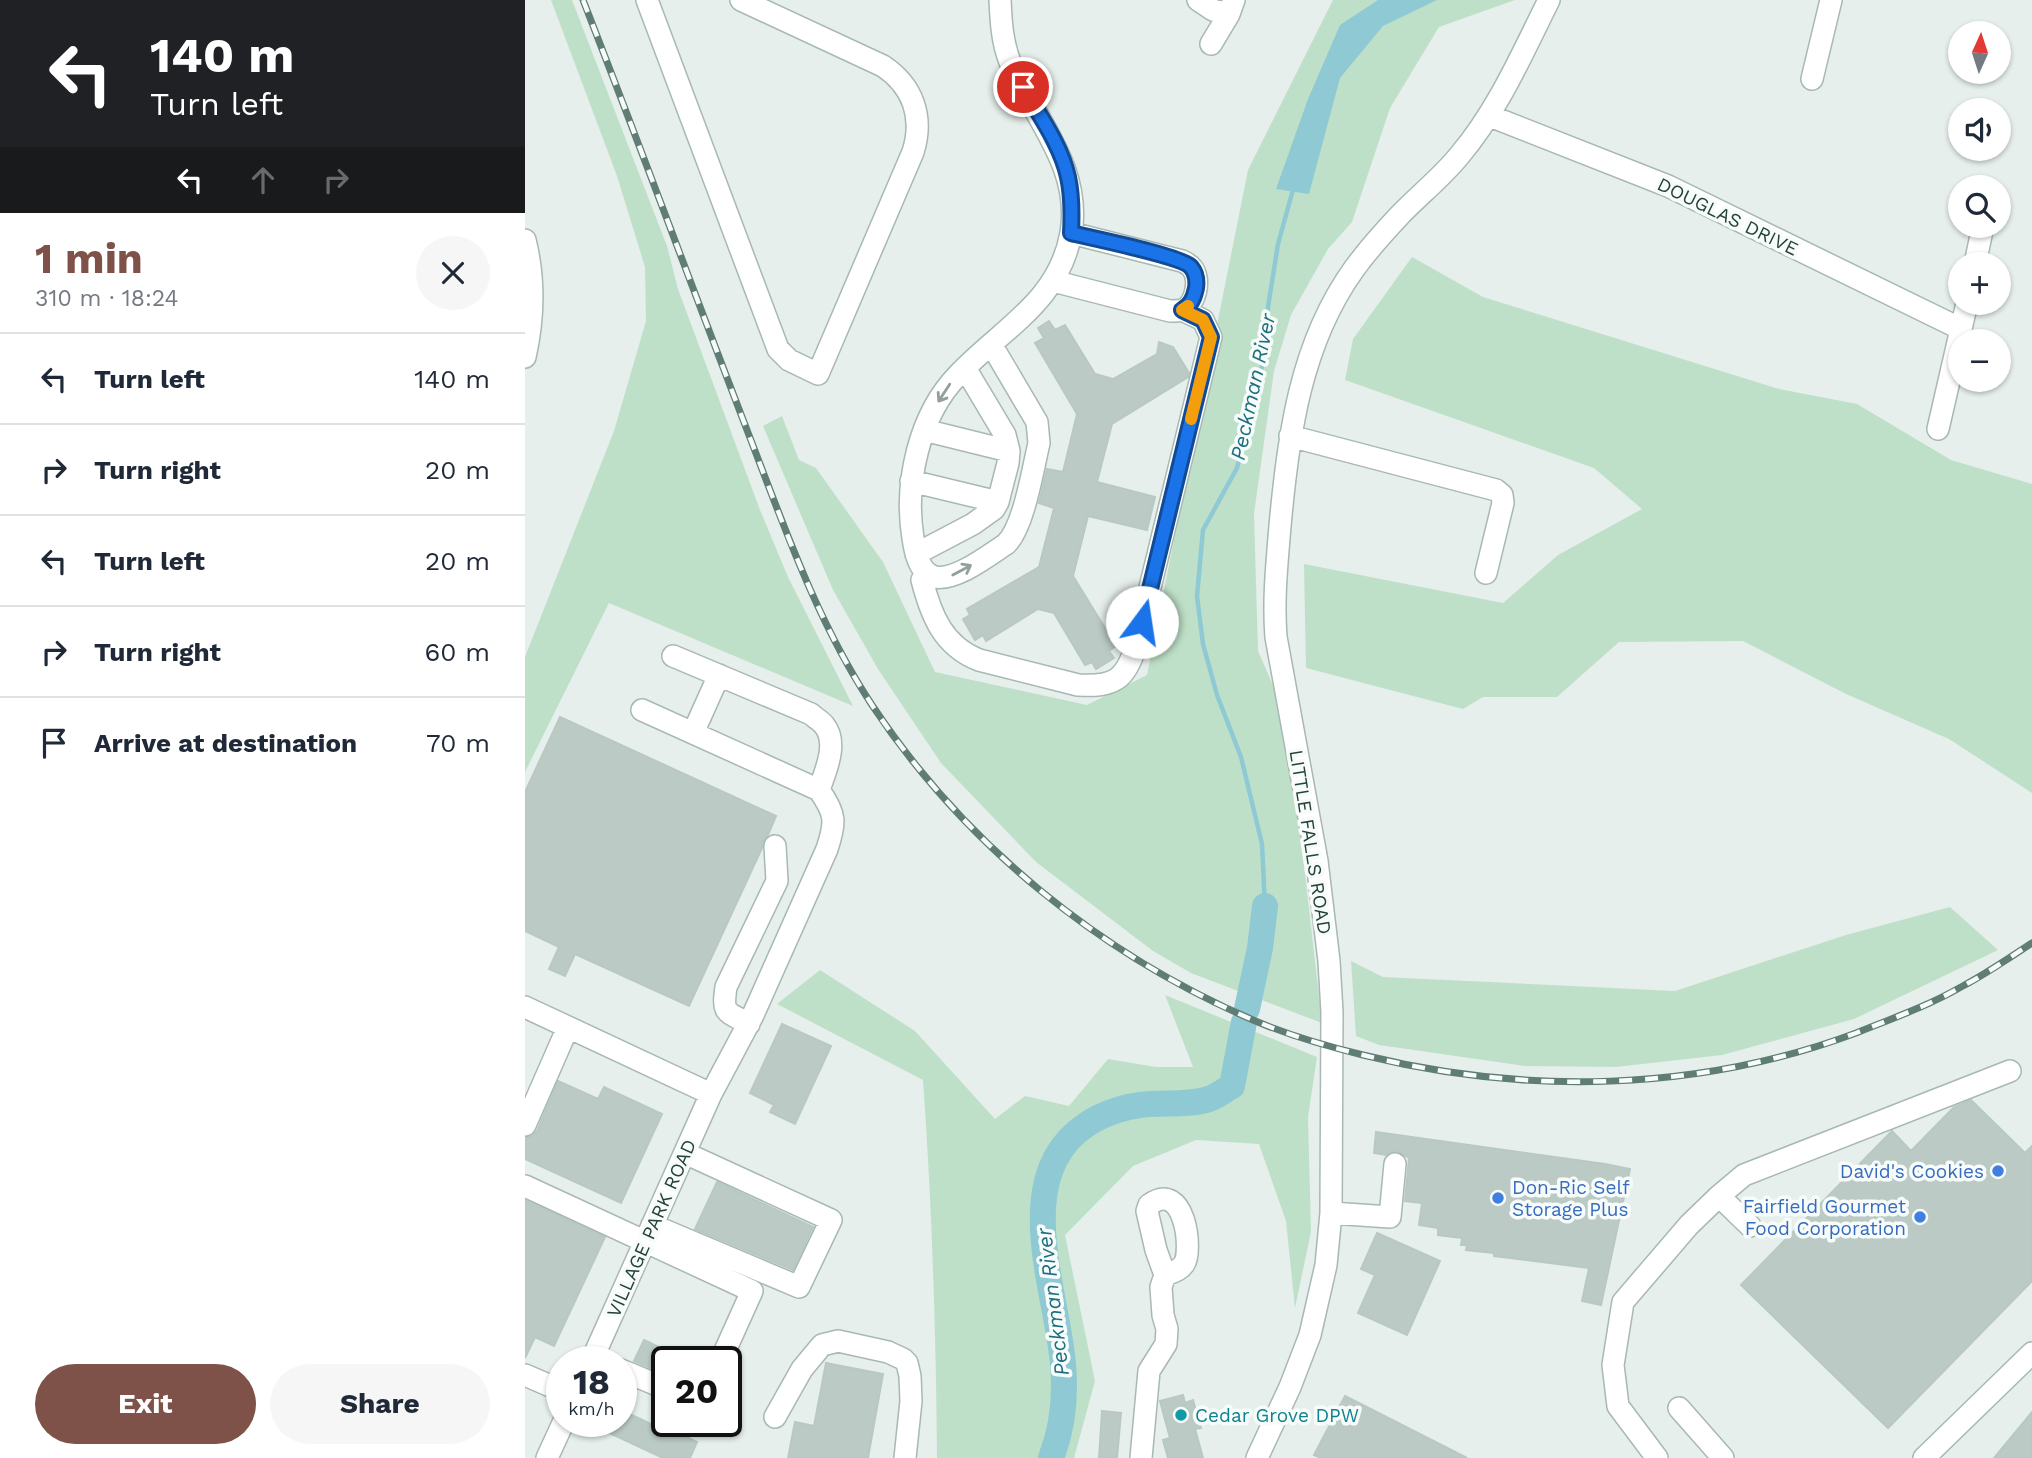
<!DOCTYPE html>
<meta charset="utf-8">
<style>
body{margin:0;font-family:"Work Sans",sans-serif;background:#f6f6f7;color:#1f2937;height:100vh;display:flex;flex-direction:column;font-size:26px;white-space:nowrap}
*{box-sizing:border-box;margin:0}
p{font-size:23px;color:#747a83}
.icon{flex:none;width:38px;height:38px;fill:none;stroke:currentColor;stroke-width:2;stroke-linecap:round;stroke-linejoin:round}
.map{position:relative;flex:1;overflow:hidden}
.sheet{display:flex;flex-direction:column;background:#fff;width:525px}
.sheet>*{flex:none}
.banner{background:#202124;color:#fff;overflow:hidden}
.needle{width:46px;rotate:3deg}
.fabs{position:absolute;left:1423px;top:21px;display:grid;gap:14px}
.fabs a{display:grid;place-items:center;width:63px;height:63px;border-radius:50%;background:#fff;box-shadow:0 2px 5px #0004;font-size:35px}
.speed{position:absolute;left:21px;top:1346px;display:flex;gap:14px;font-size:35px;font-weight:700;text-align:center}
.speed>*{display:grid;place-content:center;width:91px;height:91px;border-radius:50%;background:#fff;box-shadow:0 2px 5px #0004;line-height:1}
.speed small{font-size:18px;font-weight:400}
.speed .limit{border:4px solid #111;border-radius:10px;background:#fff;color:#111}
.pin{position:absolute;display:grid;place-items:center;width:60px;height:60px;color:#fff;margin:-30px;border:4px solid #fff;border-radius:50%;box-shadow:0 2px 7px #0007}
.me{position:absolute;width:77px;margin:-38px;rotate:14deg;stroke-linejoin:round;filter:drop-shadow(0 0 5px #0008)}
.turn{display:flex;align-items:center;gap:24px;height:147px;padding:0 35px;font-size:32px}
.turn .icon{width:91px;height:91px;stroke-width:2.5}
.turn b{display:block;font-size:49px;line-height:60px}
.lanes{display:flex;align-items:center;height:66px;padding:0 35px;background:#0003;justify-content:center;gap:35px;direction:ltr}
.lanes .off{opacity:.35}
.round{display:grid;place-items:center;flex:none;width:74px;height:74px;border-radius:37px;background:#f6f6f7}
.head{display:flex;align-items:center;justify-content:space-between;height:119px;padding:0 35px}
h1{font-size:42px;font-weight:700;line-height:52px;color:#7f5249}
.cta{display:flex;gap:14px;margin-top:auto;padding:14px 35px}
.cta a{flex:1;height:80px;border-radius:42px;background:#7f5249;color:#fff;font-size:28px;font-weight:700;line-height:80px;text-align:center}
.cta a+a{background:#f6f6f7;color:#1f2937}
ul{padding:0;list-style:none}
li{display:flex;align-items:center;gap:21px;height:91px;padding:0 35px;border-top:2px solid #e0e1e3}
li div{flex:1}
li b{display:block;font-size:26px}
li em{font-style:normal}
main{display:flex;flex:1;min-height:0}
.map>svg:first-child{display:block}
</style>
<main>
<section class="sheet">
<div class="banner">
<div class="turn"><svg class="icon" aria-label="left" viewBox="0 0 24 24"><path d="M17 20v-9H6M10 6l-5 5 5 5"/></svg><div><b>140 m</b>Turn left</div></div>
<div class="lanes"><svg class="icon" aria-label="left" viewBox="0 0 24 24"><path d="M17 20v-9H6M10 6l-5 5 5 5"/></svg><svg class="icon off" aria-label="ahead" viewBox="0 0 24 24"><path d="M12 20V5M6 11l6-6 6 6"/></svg><svg class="icon off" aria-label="right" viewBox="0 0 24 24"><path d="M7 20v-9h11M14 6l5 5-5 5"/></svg></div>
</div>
<div class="head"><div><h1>1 min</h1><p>310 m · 18:24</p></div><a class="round"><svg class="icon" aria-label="close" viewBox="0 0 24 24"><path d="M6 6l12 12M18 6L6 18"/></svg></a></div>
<ul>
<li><svg class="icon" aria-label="left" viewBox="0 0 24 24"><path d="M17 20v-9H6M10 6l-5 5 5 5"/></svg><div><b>Turn left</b></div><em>140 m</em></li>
<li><svg class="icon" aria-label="right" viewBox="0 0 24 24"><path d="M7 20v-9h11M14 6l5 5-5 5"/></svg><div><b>Turn right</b></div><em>20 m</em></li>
<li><svg class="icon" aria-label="left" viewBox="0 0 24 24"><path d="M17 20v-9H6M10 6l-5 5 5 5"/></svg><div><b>Turn left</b></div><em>20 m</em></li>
<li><svg class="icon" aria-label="right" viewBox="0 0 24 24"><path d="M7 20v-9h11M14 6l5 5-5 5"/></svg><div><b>Turn right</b></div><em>60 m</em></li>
<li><svg class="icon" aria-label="arrive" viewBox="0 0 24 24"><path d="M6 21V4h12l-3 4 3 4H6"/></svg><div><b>Arrive at destination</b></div><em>70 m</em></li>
</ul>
<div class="cta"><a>Exit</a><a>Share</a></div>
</section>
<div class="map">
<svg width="1507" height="1458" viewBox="0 0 1507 1458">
<rect width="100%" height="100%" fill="#e6efeb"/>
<path fill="#bfe0c8" d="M26,0H47L142,246L153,289L235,510L263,577L328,706L84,603L0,772V657L89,431L121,321L120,267L92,176Z
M808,0H990L914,27L865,108L827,222L803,249L766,315L749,371L729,514L733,651L750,690L774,821L797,1023L666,973L628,951L511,862L416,763L353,669L308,590L238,426L257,416L274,460L291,468L358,562L410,672L562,705L622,675L723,170Z
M887,257L958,297L1254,389L1332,404L1426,460L1507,484V793L1424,739L1321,694L1218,641L1094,642L1032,697H958L938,709L781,668L779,564L978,603L1033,555L1117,509L1069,468L820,380L828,339Z
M1425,907L1473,950L1329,1019L1197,1055L1091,1067L1000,1066L854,1045L831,1036L826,961L858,977L1150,991L1321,935Z
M295,970L390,1031L470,1119L500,1096L544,1106L583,1059L631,1067H668L640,995L792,1057L783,1117L786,1232L770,1308L761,1221L734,1144L671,1140L608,1166L540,1235L570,1381L549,1458H412C411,1332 407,1206 398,1080L252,1004Z"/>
<path fill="#8ec9d4" d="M853,0H912L858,26L815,78L784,194L751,189L783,99L815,25Z"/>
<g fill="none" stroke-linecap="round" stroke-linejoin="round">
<path stroke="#8ec9d4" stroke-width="4.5" d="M740,906L737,844L716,757L692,695L678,644L672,596L678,530L712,468L739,358L743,307L753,244L769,186"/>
<path stroke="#8ec9d4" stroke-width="26" d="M722,1009L735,948L740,906
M526,1458C538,1427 541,1397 538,1364C532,1291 484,1176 561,1125C575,1115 598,1107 615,1105C638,1102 662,1106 684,1099C692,1096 700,1090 707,1086L719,1022"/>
</g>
<path fill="#bbcac4" stroke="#b8c9c2" stroke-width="2" d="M524,321L530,330L540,325L570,374L588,379L632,354L634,342L648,347L664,373L663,377L587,424L572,482L630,497L622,530L563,516L548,576L591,646L584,651L589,658L571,669L567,662L560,665L529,613L513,609L461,641L458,635L450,640L438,619L445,615L442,609L514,567L529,508L514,503L522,469L538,472L552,414L510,343L519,338L513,328Z
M35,717L251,816L243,835L238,841L237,848L164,1006L50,954L40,976L24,969L34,947L0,931V792Z
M257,1024L306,1046L270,1124L245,1112L249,1105L225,1093Z
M33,1081L73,1099L79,1087L137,1114L96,1203L0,1159V1138L7,1136L12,1131Z
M1446,1100L1500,1153L1507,1146V1281L1363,1428L1216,1285L1367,1131L1386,1151L1429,1107Z
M851,1132L1080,1164L1105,1169L1076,1305L1057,1301L1064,1268L969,1256V1253L941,1250L942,1245H936L937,1238L913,1235V1228L894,1225L897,1203L880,1201L884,1158L872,1151L861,1155L849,1153Z
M192,1182L288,1227L268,1270L170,1229Z
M0,1200L80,1237L29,1346L10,1337L0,1358Z
M852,1233L915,1261L882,1335L833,1313L850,1275L836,1269Z
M119,1340L165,1362H142V1375L109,1361Z
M301,1363L358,1374L343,1458H263L270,1422L289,1426Z
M658,1395L660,1403L668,1400L676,1428L670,1429L678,1458H643L638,1440L645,1438L635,1401Z
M820,1396L942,1458H796L789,1455Z
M96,1410L145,1433L147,1430L172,1442L165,1458H138L78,1430L82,1421H96Z
M577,1411L596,1413L592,1458H574Z
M1507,1412V1458H1469Z"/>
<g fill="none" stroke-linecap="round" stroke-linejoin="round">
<defs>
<path id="minor" d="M122,0L253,349L264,360L293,374L388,152C399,117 388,86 358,66L216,0
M673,0L688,10L704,14
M686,44L704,14L709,0
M1287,79L1306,0
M965,116L1143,186L1436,329
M0,240C10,280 9,317 0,357
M1450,264L1458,226
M528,281L645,311C648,311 654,311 657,310C671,305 676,279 667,268C664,264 661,263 657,261L546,233
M466,344L512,422L514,443C508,468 499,527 481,544C464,555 431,581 410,577C394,573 390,552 388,538C379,483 394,415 433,375C476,329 534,302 546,233C557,166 509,119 485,62C477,42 476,21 475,0
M1413,429L1442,303
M399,430L484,451
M765,436L971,490L977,495L978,503L961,573
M386,481L473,502
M391,554L448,524L469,509L473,502L483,463L484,451L480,435L440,368
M401,572L397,580C406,615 418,646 454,660L553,685C589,687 601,680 611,645L686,337L678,320L657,310
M148,656L286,714C290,718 296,721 299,725C314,743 300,772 294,790
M168,733L194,675
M0,1007L186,1094
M224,1024C201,1011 197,1015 201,987L252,881L250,846
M0,1125L43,1027
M0,1186L227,1291L195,1362
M1194,1196L1225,1226
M806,1213L865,1217L870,1164
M127,1225L274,1287L306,1220L160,1153
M66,1362L186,1094L228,1015L302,849C311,822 311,814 294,790L117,710
M96,1370L142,1389
M0,1375L37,1391
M1154,1408L1198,1458
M250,1417L277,1369L297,1345L313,1341L363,1352L378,1359L382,1363L385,1376L386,1401L380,1458
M22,1458L39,1421
M616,1458L624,1371L641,1344L642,1329L638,1315L636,1287L640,1275L631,1250L622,1211L624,1205C660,1178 668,1251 659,1264C655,1270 647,1273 640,1275
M732,1458L765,1387L785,1335L801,1265L806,1213L807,1012L804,961L792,861L751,637C748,600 752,563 755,526C763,437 775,344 829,269C842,251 859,232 874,216C893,196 916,178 934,156C973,110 997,54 1024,0
M1132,1458L1093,1406L1088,1365L1098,1302L1164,1225L1194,1196L1219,1175L1485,1071
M1399,1458L1507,1353"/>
</defs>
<use href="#minor" stroke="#a8b8b2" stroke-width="24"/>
<use href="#minor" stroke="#fff" stroke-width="21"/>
<defs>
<path id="rail" d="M58,0C114,143 167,287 222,430C258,523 291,620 347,705C439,844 575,954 728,1020C763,1035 801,1046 838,1055C1000,1095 1173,1092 1331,1033C1366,1019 1403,1006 1436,987C1461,974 1484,958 1507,943"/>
</defs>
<use href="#rail" stroke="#5f7d75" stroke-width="7"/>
<use href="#rail" stroke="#f7fbf9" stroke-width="4.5" stroke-dasharray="13" stroke-linecap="butt"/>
</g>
<defs><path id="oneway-shaft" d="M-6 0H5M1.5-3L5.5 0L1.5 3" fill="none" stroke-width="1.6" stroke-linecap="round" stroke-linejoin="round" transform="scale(1.75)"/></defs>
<g stroke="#92a09c">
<use href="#oneway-shaft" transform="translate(419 393) rotate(123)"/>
<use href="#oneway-shaft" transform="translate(437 570) rotate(-28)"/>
</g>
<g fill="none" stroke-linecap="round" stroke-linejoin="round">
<defs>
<path id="route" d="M498,87C514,115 536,145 543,177C547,195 547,214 546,233C566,238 656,256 666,267C671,273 672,281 671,288C669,298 666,305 657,310L678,320L686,337L617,622"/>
</defs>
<use href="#route" stroke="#114b97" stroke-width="18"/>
<use href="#route" stroke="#1a73e8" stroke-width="12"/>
<path stroke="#f59e0b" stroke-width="12" d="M663,306L657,310L678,320L686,337L666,419"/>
</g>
<g fill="#3f7fe0" stroke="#f7fbf9" stroke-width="2.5">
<circle cx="1473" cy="1171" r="7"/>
<circle cx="973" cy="1198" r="7"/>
<circle cx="1395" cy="1217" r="7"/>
</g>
<circle fill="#0f9aa8" stroke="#f7fbf9" stroke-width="2.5" cx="656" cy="1415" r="7"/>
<g text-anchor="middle" stroke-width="7" stroke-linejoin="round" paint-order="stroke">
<g font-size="19" fill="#24423a" stroke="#f7fbf9">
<text transform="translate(1203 216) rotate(26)" y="7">DOUGLAS DRIVE</text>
<text transform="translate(786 842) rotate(81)" y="7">LITTLE FALLS ROAD</text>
<text transform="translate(126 1228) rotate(-66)" y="7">VILLAGE PARK ROAD</text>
</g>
<g font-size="19" fill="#366cbe" stroke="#f7fbf9" text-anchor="end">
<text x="1459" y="1178">David's Cookies</text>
<text x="987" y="1194" text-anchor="start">Don-Ric Self<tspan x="987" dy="22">Storage Plus</tspan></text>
<text x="1381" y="1213">Fairfield Gourmet<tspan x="1381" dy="22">Food Corporation</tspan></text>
</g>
<g font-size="19" fill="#0d838f" stroke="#f7fbf9" text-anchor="start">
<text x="670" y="1422">Cedar Grove DPW</text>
</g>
<g font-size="21" font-style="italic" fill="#1c6f80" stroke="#f7fbf9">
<text transform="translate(728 387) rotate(-78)" y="7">Peckman River</text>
<text transform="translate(528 1302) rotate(-97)" y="7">Peckman River</text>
</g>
</g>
</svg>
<div class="fabs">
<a><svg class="needle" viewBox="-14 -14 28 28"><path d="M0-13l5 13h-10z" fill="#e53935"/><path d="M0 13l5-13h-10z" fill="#747a83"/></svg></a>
<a><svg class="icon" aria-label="sound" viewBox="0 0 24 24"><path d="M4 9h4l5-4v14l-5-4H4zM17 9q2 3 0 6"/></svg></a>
<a><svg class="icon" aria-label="search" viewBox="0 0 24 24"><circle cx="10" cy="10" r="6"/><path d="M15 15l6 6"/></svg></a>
<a>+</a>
<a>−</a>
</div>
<div class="speed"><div>18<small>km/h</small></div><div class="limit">20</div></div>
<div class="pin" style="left:498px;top:87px;background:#d93025"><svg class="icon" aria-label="arrive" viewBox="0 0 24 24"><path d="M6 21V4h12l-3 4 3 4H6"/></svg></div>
<svg class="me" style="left:617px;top:622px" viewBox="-20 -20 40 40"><circle r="19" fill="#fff"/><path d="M0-13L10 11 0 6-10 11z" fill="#1a73e8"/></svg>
</div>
</main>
